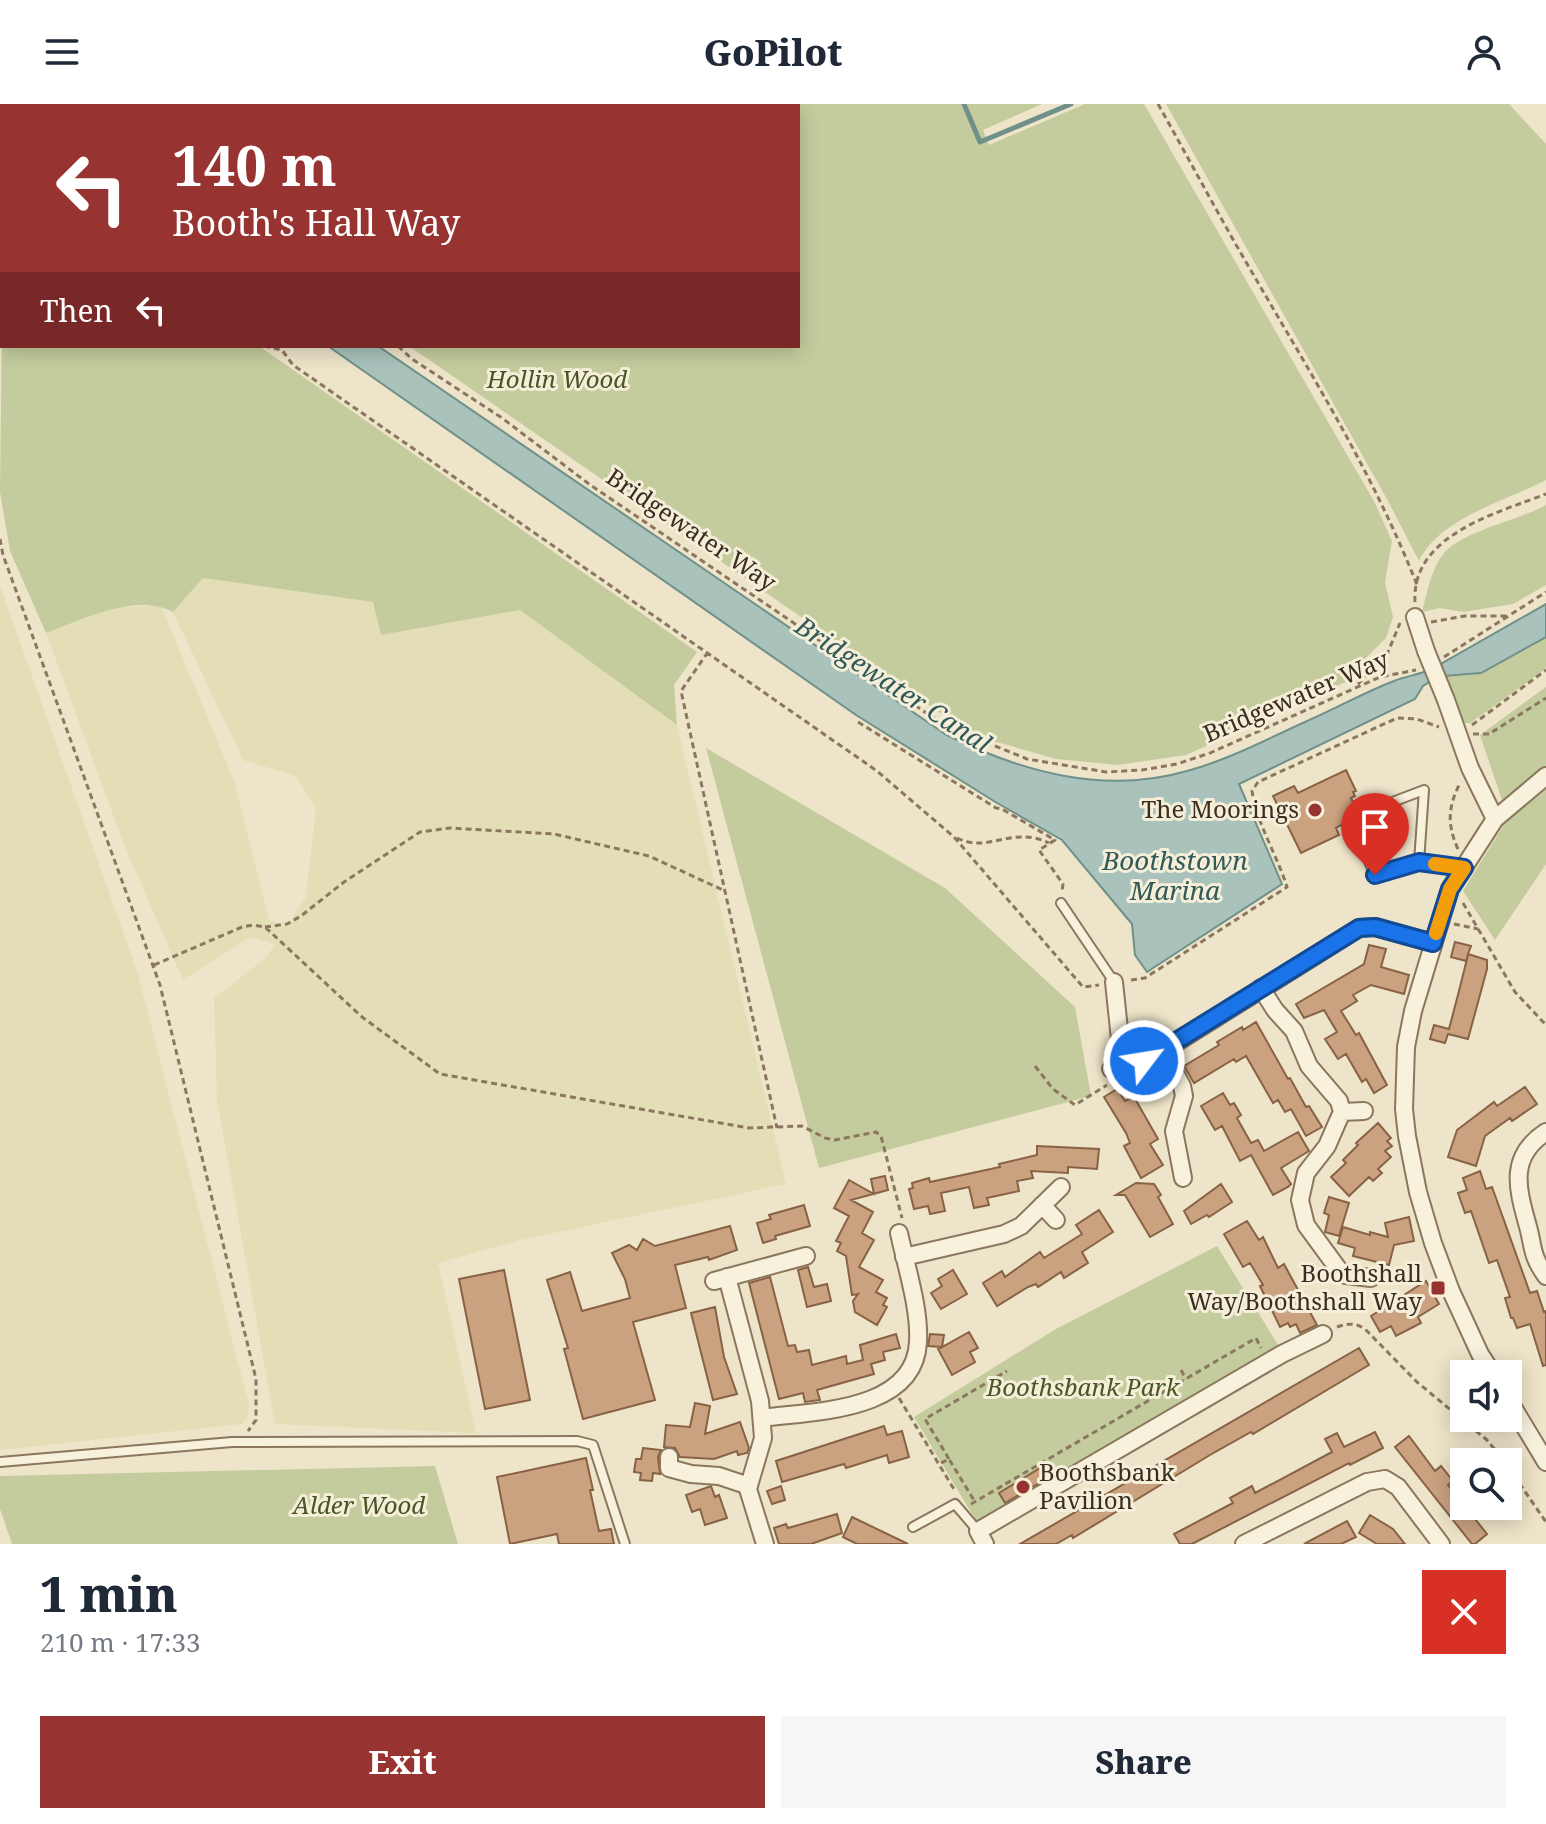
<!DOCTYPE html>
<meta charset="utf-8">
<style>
body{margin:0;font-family:"Noto Serif",serif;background:#f6f6f7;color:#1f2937;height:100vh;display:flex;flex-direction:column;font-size:30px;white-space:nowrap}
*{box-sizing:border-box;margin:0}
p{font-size:26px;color:#747a83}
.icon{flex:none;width:44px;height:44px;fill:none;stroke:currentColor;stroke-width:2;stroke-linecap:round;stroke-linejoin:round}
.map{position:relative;height:1440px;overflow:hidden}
.panel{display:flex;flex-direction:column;background:#fff;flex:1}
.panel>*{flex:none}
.top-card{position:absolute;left:0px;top:0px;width:800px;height:244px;box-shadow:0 4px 20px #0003;background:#973330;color:#fff;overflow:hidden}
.tools{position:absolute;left:1450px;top:1256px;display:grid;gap:16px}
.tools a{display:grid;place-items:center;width:72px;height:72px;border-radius:0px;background:#fff;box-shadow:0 4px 20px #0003;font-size:40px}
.pin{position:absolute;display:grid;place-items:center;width:68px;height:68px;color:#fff;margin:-82px -34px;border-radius:50% 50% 50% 0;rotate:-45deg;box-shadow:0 0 8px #0007}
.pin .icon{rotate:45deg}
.me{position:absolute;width:88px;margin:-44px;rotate:59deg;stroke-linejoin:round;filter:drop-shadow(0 0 6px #0008)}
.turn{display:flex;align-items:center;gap:28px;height:168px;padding:0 40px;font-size:36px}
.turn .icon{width:104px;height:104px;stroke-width:2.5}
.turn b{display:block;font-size:56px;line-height:68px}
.then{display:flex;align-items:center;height:76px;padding:0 40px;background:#0003;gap:16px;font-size:30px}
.round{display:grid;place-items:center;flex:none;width:84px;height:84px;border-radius:0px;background:#f6f6f7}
.headline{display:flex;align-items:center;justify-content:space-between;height:136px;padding:0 40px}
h1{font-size:48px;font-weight:800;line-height:60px}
.button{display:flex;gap:16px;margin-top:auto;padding:16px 40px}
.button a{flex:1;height:92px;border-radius:0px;background:#973330;color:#fff;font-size:32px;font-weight:800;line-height:92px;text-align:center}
.button a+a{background:#f6f6f7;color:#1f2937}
header{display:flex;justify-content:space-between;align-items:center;height:104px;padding:0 40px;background:#fff;font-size:36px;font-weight:800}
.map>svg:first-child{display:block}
</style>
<header><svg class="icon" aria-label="menu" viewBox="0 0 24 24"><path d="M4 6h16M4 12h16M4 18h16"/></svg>GoPilot<svg class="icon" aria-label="person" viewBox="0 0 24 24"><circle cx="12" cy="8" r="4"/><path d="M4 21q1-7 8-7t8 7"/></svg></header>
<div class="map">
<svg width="1546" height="1440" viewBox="0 0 1546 1440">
<rect width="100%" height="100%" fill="#eee4c9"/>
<path fill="#e3deb6" d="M203,474L373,498L381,531L520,506L677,621L786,1080L520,1136L438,1159L476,1329L275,1320L217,996L214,894L266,854L275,840L250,833L183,876L125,743L46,529L115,503L161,502L235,679L269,816L287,822L306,793L316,704L296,672L243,656L173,508Z
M0,482L137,867L249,1301L248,1312L242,1320L0,1346Z"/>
<path fill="#c4cc9d" d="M0,0H1042L983,26L989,41L1085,0H1144L1375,399L1392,437L1385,478L1393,513L1386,534L1359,561L1350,576L1186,651L1118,661L1056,655L990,636L946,613L409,242H798V2H2L0,11Z
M1166,0H1509L1546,40V376C1504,398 1441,413 1419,457L1388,397Z
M2,216V242H259L697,548L674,581L677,621L520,506L381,531L373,498L203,474L173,508C136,488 82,516 46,529L10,447L0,388Z
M1546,401V481L1513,500L1463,508L1440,504L1422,508C1427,489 1431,465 1444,449C1463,427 1519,416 1546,401Z
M1546,533V563L1543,567L1470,619H1462L1444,572L1473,571Z
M1546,583V760L1495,836L1463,787L1508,714L1480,631Z
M706,644L945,784L1075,903L1091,992L819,1064Z
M1217,1142L1280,1244L978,1420L914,1313L1056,1225Z
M435,1362L458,1440H12L0,1405V1372Z"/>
<path fill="#a9c2bc" stroke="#70908a" stroke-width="2" d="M328,242H378L945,630C1021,668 1104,691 1187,667C1228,656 1267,635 1305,618C1335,605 1365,588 1394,577C1406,572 1418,571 1429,566L1433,576L1423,582L1415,595L1239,680L1282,780L1147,868L1135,851L1132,820L1062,736L997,699L856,611Z
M1546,500V533L1481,569L1444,572L1439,561Z"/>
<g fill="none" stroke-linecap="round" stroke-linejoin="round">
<path stroke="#70908a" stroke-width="5" d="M964,0L980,38L1071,0"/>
</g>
<path fill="#caa280" stroke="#886244" stroke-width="2" d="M1346,666L1356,687L1353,688L1355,692L1351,694L1356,704L1351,706L1345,719L1336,724L1339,731L1301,749L1273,692L1294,682L1298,689Z
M1455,838L1471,842L1468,850L1487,856V865L1468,935L1448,930L1445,939L1430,935L1434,921L1449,925L1459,887L1468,851L1466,857L1451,853Z
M1369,841L1386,845L1381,863L1409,871L1404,890L1371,881L1353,891L1357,897L1341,907L1356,931L1359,929L1387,981L1374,989L1366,975L1362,978L1346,950L1338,955L1325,935L1337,928L1324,906L1304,914L1296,900L1364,860Z
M1256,918L1288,975L1290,974L1306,1003L1309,1002L1322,1023L1306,1032L1291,1005L1285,1008L1278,996L1273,999L1246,952L1236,958L1234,955L1194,979L1184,962L1219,941L1217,938L1242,923L1243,926Z
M1525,983L1537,1000L1512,1017L1510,1014L1485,1032L1476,1062L1448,1053L1457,1026L1494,998L1497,1002Z
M1117,985L1125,997L1134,993L1158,1035L1150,1040L1163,1061L1141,1074L1124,1042L1130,1039L1126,1029L1104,993Z
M1223,989L1230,1001L1234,999L1241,1011L1237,1014L1251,1039L1258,1036L1264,1047L1298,1028L1309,1047L1281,1064L1291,1080L1288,1083L1273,1091L1251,1051L1240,1057L1222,1022L1215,1026L1201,1002Z
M1378,1019L1391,1034L1387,1037L1392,1042L1385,1047L1391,1053L1378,1065L1382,1069L1373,1077L1369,1073L1349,1092L1331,1073L1346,1059L1343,1056L1358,1041L1356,1039Z
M1037,1042L1099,1045L1097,1065L1068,1063V1069L1031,1067L1033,1074L1017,1077L1019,1087L987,1094L989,1101L974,1104L969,1083L941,1089L945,1107L930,1110L928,1102L914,1105L909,1085L913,1084L912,1079L929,1074L930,1078L1000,1063L999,1060L1037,1051Z
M1480,1067L1486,1085L1492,1083L1530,1189L1537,1187L1544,1208L1546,1207V1261L1543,1262L1530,1220L1517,1224L1513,1214H1511L1505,1194L1510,1193L1497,1156L1489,1159L1471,1107L1465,1109L1458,1089L1467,1086L1463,1074Z
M885,1072L888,1086L851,1096L873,1108L862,1129L874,1136L859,1163L883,1176L876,1188L887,1194L883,1201L887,1203L877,1221L855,1208L853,1197L858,1190L852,1191L846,1152L837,1147L841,1139L836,1137L849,1112L834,1104L849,1076L874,1090L871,1075Z
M1136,1079L1154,1080L1161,1091L1158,1093L1173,1120L1150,1133L1125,1091H1116Z
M1221,1080L1232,1098L1209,1113L1207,1111L1191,1120L1184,1107Z
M1329,1093L1349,1099L1339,1132L1325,1128L1329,1111L1324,1109Z
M804,1101L810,1122L775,1132L776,1135L763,1139L757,1119L771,1115L769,1111Z
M1099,1106L1113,1128L1082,1148L1088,1159L1064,1174L1061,1168L1038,1183L1036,1180L1028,1183L997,1202L983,1179L1002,1167L1005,1173L1040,1148L1044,1154L1082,1130L1076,1121Z
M1409,1113L1414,1137L1394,1141L1389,1161L1353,1152L1355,1144L1338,1139L1343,1123L1370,1131V1128L1388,1133L1385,1119Z
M1247,1117L1259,1136L1263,1133L1278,1164L1284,1160L1317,1221L1300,1229L1296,1220L1290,1223L1288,1219L1280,1223L1260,1182L1263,1181L1250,1159L1243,1163L1224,1130Z
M730,1122L737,1146L709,1156L708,1153L675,1161L686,1204L633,1218L655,1296L583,1315L564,1245L568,1244L547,1176L570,1168L582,1207L630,1194L625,1175L612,1149L629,1141L637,1146L643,1135L655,1142Z
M808,1163L814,1183L827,1180L831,1197L807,1203L798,1166Z
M504,1166L530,1296L485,1305L459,1175Z
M953,1166L967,1190L941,1205L931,1189L942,1182L938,1175Z
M770,1173L788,1242L795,1241L797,1248L809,1246L812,1261L846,1252L847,1260L863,1256L860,1241L896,1230L900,1244L883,1248L885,1256L871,1260L874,1270L817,1286L820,1296L805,1298L803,1289L779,1295L749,1179Z
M1426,1177L1439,1200L1418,1213L1421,1219L1396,1232L1391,1222L1380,1228L1371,1212Z
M715,1203L724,1253L737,1290L713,1296L691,1209Z
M969,1228L978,1244L970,1248L975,1258L952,1271L938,1245L942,1243L928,1242L930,1230L944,1231L942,1243Z
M1359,1244L1369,1261L1253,1330L1251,1328L1210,1351L1073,1434L1072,1431L1056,1440H1020Z
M695,1299L710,1302L705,1330L740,1318L749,1344L747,1349L738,1351L737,1347L714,1355L680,1353L675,1344L664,1343L666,1321L690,1323Z
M884,1322L887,1331L902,1327L909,1353L889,1359L887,1351L846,1364L844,1360L782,1378L776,1357Z
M1375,1328L1383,1344L1350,1361L1349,1359L1192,1440H1180L1174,1430L1233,1399L1230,1394L1252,1382L1255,1389L1332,1348L1325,1335L1337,1329L1344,1343Z
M1409,1332L1435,1367L1441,1362L1453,1377L1448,1381L1487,1430L1475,1440H1472L1395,1343Z
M643,1344L661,1346L658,1353L660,1370L653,1369L652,1377L640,1376L641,1369L634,1368L636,1355H641Z
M586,1354L593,1386H590L599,1427L611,1425L614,1440H559L557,1430L510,1440L497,1373Z
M1040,1364L1046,1375L1005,1399L999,1389Z
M711,1382L715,1393L719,1391L727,1414L705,1421L700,1405L692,1408L686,1391Z
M781,1382L785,1396L772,1400L767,1387Z
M837,1410L842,1429L811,1440H779L774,1424L786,1420L788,1424Z
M1370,1411L1393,1425L1405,1440H1377L1359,1429Z
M852,1413L908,1440H857L843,1433Z
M1347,1417L1356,1433L1341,1440H1304Z"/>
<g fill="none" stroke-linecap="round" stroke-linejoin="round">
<defs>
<path id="service" d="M1419,758L1424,686L1366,708L1357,730L1375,771L1419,758L1463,764
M1061,799L1114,878
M0,1358L232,1338L577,1337L593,1341L625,1440
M913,1423L955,1400L978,1427"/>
<path id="minor" d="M1415,513L1426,547
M1446,596L1470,664L1495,715
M1114,878L1120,935L1126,962
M1261,884L1275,906L1294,927L1309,962L1339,997L1342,1008L1337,1019L1327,1042L1306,1069L1300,1096L1306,1121L1339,1166L1346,1171L1371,1174
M1163,947L1182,982L1184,992L1174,1027L1183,1074
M1111,965L1144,957L1163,947L1359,824L1375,823L1433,839
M1342,1008L1364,1007
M1546,1028C1509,1052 1517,1083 1527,1119C1534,1142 1530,1150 1546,1172
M1042,1101L1056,1116
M904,1153L1004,1130L1021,1122L1061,1083
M727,1173L760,1297L763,1334L748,1385L765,1440
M714,1177L806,1152
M1493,1270L1480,1250L1451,1187L1433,1139L1418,1088L1407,1032L1404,1005L1406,943L1413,907L1450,785L1495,715L1546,672
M1508,1295L1546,1358
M762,1314C813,1307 915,1308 918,1238C920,1205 906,1162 899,1129
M669,1353V1364L691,1370L719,1372L749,1382
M985,1440L978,1427L1282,1250L1323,1230
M1244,1440L1367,1378L1385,1375L1398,1383L1441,1440"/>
</defs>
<use href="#service" stroke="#8a775e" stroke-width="12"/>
<use href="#minor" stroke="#8a775e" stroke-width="20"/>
<path stroke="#8a775e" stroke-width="3" stroke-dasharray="6 4" stroke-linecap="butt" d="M1158,0C1190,57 1220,114 1253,170C1312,272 1374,371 1417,481
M0,7H2
M0,87H2
M0,208L2,206
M264,242L282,246L293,261L877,667L954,733L1083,883L1099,881
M398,242L412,255L502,314L589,380L944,621L1027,655L1106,668L1142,666L1177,660L1210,649L1380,573L1416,566
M0,435L3,451L160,881L256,1275V1316L248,1327
M1415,498C1411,431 1497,409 1546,390
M1431,518L1465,512H1507
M708,548L681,587L777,1024
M1444,553L1546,488
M1358,580L1388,548L1400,519
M858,618L996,704L1002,705L1055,736L1039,746L1063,780L1062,787
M1472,621L1546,566
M1473,630H1489L1546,594
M957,734C990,750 1011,721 1049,739
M1458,745C1447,721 1448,704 1459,681
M1463,799L1515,888L1546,921
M1454,820L1478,825
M265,823L287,820L301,812L344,778L420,728L450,724L554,730L649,752L725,787
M154,861L242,823L253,821L265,823L362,913L440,970L749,1024L802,1022L825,1034L835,1036L876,1028L881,1032L902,1114
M1131,876L1145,874L1287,783C1277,751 1257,720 1252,687L1258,678L1397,614L1417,615L1439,623
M1035,962L1053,985L1075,1001L1107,981
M1337,1223C1348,1219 1356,1219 1365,1225L1417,1278L1487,1336L1505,1358
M1181,1266L1186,1275
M899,1294L955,1387
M949,1355L925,1315L1007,1267
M941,1359L949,1355L975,1398
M1508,1363L1546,1418
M971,1400L1256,1234L1261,1244"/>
<use href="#service" stroke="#f8f1dc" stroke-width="8"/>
<use href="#minor" stroke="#f8f1dc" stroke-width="16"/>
<defs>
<path id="minor-bridge" d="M1426,547L1446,596"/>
</defs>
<use href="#minor-bridge" stroke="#8a775e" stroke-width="20" stroke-linecap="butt"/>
<use href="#minor-bridge" stroke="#f8f1dc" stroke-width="16"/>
</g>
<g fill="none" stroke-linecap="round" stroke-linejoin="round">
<defs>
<path id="route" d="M1144,957L1359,824L1375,823L1433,839L1450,785L1464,764L1419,758L1375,771"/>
</defs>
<use href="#route" stroke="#114b97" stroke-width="20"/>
<use href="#route" stroke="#1a73e8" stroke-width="14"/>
<path stroke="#f59e0b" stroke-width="14" d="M1435,760L1464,764L1450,785L1436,829"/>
</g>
<g fill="#973330" stroke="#f5eed8" stroke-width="3">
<circle cx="1315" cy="706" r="8"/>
<rect x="1430" y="1176" width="16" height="16" rx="4"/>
<circle cx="1023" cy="1383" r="8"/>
</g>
<g text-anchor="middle" stroke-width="6" stroke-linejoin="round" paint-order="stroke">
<g font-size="24" font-style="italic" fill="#495628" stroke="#f5eed8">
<text x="557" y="284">Hollin Wood</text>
<text x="1083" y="1292">Boothsbank Park</text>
<text x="359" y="1410">Alder Wood</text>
</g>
<g font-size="24" fill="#3a2e21" stroke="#f5eed8">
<text transform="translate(691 426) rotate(34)" y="8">Bridgewater Way</text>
<text transform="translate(1296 593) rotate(-23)" y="8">Bridgewater Way</text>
</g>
<g font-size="24" fill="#3a2e21" stroke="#f5eed8" text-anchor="end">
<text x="1299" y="714">The Moorings</text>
<text x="1422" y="1178">Boothshall<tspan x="1422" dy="28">Way/Boothshall Way</tspan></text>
<text x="1039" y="1377" text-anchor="start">Boothsbank<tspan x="1039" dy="28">Pavilion</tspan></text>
</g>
<g font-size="26" font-style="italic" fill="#315a59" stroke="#f5eed8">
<text transform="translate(893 581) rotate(33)" y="9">Bridgewater Canal</text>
<text x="1175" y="766">Boothstown<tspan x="1175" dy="30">Marina</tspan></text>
</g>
</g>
</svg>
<div class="tools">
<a><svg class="icon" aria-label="sound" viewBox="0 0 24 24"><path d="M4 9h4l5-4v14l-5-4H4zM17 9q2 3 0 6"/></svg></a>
<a><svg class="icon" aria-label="search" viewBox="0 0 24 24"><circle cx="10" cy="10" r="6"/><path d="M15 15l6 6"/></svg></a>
</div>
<div class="pin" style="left:1375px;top:771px;background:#d93025"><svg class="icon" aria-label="arrive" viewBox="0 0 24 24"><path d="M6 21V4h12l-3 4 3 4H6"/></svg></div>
<svg class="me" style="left:1144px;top:957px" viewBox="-20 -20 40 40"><circle r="17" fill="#1a73e8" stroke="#fff" stroke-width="3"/><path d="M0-11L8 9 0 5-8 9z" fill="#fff"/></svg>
<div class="top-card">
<div class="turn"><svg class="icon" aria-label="left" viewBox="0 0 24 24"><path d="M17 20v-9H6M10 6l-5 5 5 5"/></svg><div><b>140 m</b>Booth's Hall Way</div></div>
<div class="then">Then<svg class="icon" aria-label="left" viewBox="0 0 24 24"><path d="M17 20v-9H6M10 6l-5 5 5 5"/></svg></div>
</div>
</div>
<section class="panel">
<div class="headline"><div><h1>1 min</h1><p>210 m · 17:33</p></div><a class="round" style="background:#d93025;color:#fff"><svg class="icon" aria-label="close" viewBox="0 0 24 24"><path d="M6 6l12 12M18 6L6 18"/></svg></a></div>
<div class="button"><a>Exit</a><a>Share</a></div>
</section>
